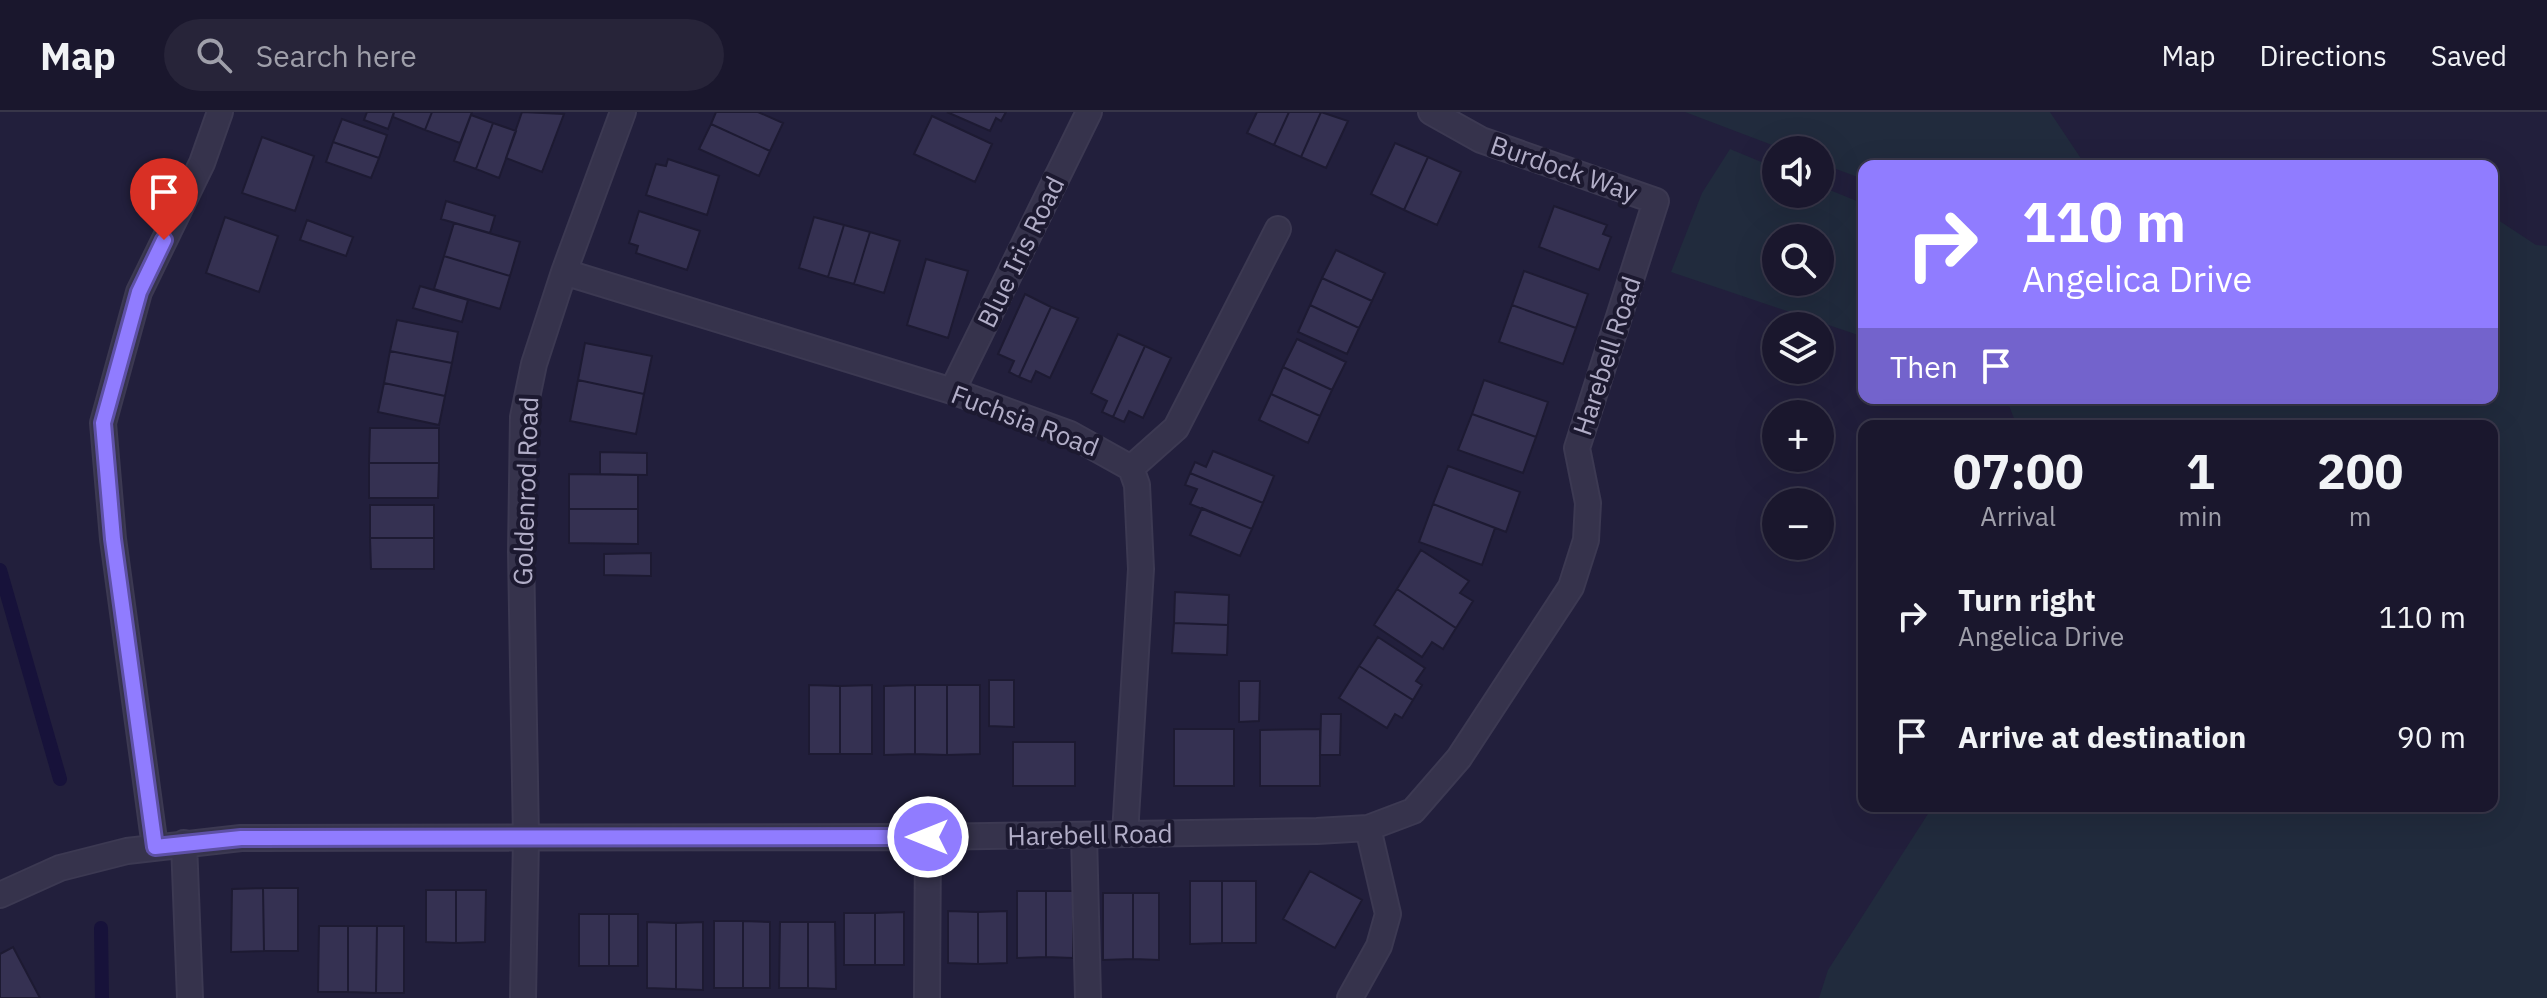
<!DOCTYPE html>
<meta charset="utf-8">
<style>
body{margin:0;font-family:"IBM Plex Sans",sans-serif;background:#272439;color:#f1f3f6;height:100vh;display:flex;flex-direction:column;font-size:30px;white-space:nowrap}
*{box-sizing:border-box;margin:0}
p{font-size:26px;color:#9f9faa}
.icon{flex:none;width:44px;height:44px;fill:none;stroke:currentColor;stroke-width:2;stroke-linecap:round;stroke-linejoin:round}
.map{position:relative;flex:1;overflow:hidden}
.side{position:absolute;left:1858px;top:308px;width:640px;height:392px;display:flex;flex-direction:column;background:#1a172d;border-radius:16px;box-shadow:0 8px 32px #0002,0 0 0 2px #383649}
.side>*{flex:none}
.guide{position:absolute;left:1858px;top:48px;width:640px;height:244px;border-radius:16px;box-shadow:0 8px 32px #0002,0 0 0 2px #383649;background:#907cff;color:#fff;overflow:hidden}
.fabs{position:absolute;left:1762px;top:24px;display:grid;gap:16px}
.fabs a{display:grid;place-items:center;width:72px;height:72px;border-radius:50%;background:#1a172d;box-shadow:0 8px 32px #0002,0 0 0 2px #383649;font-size:40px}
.pin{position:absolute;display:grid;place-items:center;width:68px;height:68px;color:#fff;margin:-82px -34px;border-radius:50% 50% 50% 0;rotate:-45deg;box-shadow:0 0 8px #0007}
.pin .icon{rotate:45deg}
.me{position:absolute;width:88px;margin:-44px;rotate:270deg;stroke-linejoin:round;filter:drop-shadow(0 0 6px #0008)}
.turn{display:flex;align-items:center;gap:28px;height:168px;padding:0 32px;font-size:36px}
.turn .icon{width:104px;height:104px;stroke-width:2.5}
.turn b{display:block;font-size:56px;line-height:68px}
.then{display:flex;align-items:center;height:76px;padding:0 32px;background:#0003;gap:16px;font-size:30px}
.eta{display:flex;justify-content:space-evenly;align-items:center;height:136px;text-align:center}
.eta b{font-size:48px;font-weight:700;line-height:56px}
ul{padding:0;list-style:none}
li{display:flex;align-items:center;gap:24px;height:120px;padding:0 32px}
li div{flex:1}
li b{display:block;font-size:30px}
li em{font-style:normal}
header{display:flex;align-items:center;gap:48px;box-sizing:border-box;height:112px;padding:0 40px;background:#1a172d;border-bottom:2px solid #383649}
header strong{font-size:38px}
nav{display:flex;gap:44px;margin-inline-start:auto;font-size:28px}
.search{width:560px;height:72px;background:#272439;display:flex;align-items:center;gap:20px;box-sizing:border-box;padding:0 28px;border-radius:44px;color:#9f9faa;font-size:30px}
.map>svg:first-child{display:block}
</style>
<header>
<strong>Map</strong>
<div class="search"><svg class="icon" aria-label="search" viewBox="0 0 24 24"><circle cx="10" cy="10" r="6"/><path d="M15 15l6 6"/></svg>Search here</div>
<nav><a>Map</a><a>Directions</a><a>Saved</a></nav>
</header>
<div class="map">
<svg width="2547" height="886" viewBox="0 0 2547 886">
<rect width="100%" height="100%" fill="#221f3c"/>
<path fill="#212b3d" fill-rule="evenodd" d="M1685,0H2050L2086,54H1864L1863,67L1820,51V38H1785Z
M1730,37L1776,56V82H1820V74L1864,92V225L1671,160L1702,81ZM1776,126H1820V170H1776Z
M2492,104L2536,133L2547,134V886H1819L1828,858L1933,694H2492V314H2017L2006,286H2492Z"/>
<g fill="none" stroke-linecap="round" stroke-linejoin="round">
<path stroke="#17123a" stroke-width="14" d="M0,458L60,667
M101,816L102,886"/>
</g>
<path fill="#353152" stroke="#1d1a32" stroke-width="2" d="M367,0H394L388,17L364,8Z
M394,0H432L425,18L393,5Z
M432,0H472L460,31L425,18Z
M522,0L564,2L542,60L506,46Z
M716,0H758L783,11L770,39L711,12Z
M947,0H1006L1001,9L996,6L990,19Z
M1257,0H1289L1274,33L1247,21Z
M1289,0H1321L1301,45L1274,33Z
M1321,0L1348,9L1326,56L1301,45Z
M471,3L493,11L476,57L454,49Z
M932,4L992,32L975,70L914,42Z
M342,7L387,23L379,46L333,30Z
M493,11L516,19L499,66L476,57Z
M711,12L770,39L759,64L699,37Z
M262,25L314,44L295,99L242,81Z
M333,30L379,46L371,66L326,50Z
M1395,31L1428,45L1404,98L1371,82Z
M1428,45L1461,60L1437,113L1404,98Z
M668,47L719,64L707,103L646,83L656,52L666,54Z
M446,89L495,104L490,121L441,107Z
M1554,94L1607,113L1603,122L1611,125L1599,158L1539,135Z
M639,99L700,119L687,158L636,141L638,134L629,131Z
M225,105L278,124L259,180L206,161Z
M814,105L844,113L828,165L799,156Z
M307,108L353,125L346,144L300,128Z
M454,111L520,130L510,164L444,144Z
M844,113L870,120L854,172L828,165Z
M870,120L900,129L884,181L854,172Z
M1336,138L1385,161L1372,189L1322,166Z
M444,144L510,164L500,197L434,177Z
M926,147L968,159L948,226L907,213Z
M1524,159L1588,182L1576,216L1512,193Z
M1322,166L1372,189L1359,216L1310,193Z
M420,174L468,188L462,210L413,196Z
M1025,182L1051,195L1019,265L1009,260L1014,249L998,242Z
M1310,193L1359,216L1347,242L1298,220Z
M1512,193L1576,216L1563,252L1499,230Z
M1051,195L1078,206L1050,266L1036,259L1031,270L1019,265Z
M397,208L458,220L452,251L390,239Z
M1118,222L1145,234L1113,305L1102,300L1107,289L1091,281Z
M1297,227L1346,250L1332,278L1283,255Z
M585,231L652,244L644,282L578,268Z
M1145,234L1171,246L1143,306L1129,299L1124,310L1113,305Z
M390,239L452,251L445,284L384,271Z
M1283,255L1332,278L1320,304L1271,282Z
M578,268L644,282L636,322L570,309Z
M1484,268L1548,290L1536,325L1472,302Z
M384,271L445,284L439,313L378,300Z
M1271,282L1320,304L1308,331L1259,308Z
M1472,302L1536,325L1523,361L1458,338Z
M370,316H439V351H369Z
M1213,339L1274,364L1263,391L1190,361L1195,350L1206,355Z
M600,340L647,341V363L600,362Z
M369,351H439L438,386H369Z
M1448,354L1520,380L1506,420L1433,392Z
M1190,361L1263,391L1252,417L1190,392L1197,377L1185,373Z
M569,362L638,363V397H569Z
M1433,392L1495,416L1482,453L1419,430Z
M370,393H434V426H370Z
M1202,396L1252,417L1240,444L1190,423Z
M569,397H638V432L569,431Z
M370,426H434V457H371Z
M1421,438L1469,469L1460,481L1473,489L1456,516L1397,477Z
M651,441V464L604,463V442Z
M1397,477L1456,516L1443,537L1432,530L1422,545L1374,513Z
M1175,480L1229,483L1228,513L1174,511Z
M1174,511L1228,513L1227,543L1172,541Z
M1378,525L1425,556L1416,569L1422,573L1413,588L1359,554Z
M1359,554L1413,588L1402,606L1395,602L1387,616L1339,586Z
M989,568H1014V615L989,614Z
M1239,569H1260L1259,609L1239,610Z
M809,573L840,574V642H809Z
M872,573V642H840V574Z
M915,573V642L884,643V574Z
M915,573H947V643L915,642Z
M947,573H980V642L947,643Z
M1321,602H1341L1340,643H1320Z
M1174,617H1234V674H1174Z
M1320,617V674H1260V618Z
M1013,630H1075V674H1013Z
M1310,759L1362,788L1335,836L1283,807Z
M1190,769H1222V831L1190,832Z
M1222,769H1256V831H1222Z
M263,776L264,839L231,840L232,777Z
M263,776H298V839H264Z
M426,778H456V831L426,830Z
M456,778H486L485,830L456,831Z
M1017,779H1046V845L1017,846Z
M1046,779H1073V846L1046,845Z
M1103,781H1133V847L1103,848Z
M1133,781H1159V848L1133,847Z
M948,799L978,800V852L948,851Z
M1007,799V851L978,852V800Z
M904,800V853H875V801Z
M844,801H875V853H844Z
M579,802H609V854H579Z
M609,802H638V854H609Z
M714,809H743V876H714Z
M743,809L770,810V876H743Z
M647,810L676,811V877L647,876Z
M703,810V878L676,877V811Z
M780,810H808V876H779Z
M808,810H835L836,877L808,876Z
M319,814H348V880H318Z
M348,814H377L376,881L348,880Z
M377,814H404V881H376Z
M13,835L40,886H0V842Z"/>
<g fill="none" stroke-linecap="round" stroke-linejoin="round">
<defs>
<path id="minor" d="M564,160L952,279L1070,322L1131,356L1137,373L1141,457L1125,722
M952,279L1089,0
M1131,356L1176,316L1278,117
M1084,723L1088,886
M184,731L190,886
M155,735L113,427L103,311L139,180L202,51L220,0
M0,783L60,756L127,739L241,726L928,725L1317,719L1368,716L1413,699L1459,646L1571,475L1586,428L1588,391L1577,336L1656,89L1481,28L1431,0
M523,886L526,727L521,440L523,305L534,252L564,160L623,0
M927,886L928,725
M1350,886L1379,834L1388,802L1368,716"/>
</defs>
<use href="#minor" stroke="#3c3952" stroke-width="28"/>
<use href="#minor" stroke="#36334c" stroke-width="24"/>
</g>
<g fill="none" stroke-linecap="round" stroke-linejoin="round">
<defs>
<path id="route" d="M164,128L139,180L103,311L113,427L155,735L241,726L928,725"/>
</defs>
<use href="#route" stroke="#5e51a6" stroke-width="20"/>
<use href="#route" stroke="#907cff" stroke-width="14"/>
</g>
<g text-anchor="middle" stroke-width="8" stroke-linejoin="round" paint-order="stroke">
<g font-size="26" fill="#b2aec8" stroke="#1c1930">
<text transform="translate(1564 57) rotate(19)" y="9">Burdock Way</text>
<text transform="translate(1021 140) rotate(-64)" y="9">Blue Iris Road</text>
<text transform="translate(1607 244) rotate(-72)" y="9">Harebell Road</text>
<text transform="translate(1025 309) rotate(21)" y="9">Fuchsia Road</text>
<text transform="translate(526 379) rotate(-88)" y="9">Goldenrod Road</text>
<text transform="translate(1090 723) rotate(-1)" y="9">Harebell Road</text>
</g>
</g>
</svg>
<div class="fabs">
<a><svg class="icon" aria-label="sound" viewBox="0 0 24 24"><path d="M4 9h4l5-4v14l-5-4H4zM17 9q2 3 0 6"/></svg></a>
<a><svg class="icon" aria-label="search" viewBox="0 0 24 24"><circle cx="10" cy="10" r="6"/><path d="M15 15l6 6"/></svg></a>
<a><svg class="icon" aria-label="layers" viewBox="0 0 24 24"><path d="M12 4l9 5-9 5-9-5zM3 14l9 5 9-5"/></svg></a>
<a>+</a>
<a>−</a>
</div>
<div class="pin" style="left:164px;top:128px;background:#d93025"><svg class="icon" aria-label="arrive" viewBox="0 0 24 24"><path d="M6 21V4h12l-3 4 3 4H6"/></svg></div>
<svg class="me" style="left:928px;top:725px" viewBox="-20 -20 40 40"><circle r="17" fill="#907cff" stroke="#fff" stroke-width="3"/><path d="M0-11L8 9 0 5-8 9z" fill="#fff"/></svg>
<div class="guide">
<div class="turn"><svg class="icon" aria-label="right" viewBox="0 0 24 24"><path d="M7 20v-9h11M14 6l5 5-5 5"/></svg><div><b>110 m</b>Angelica Drive</div></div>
<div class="then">Then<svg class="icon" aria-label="arrive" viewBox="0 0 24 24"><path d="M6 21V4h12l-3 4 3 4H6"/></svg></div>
</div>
<section class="side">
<div class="eta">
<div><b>07:00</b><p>Arrival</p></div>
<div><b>1</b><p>min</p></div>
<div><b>200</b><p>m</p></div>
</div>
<ul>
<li><svg class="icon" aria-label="right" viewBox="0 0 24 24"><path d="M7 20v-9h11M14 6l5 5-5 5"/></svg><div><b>Turn right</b><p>Angelica Drive</p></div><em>110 m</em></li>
<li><svg class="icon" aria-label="arrive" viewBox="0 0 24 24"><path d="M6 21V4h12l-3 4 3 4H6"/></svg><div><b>Arrive at destination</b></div><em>90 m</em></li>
</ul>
</section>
</div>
